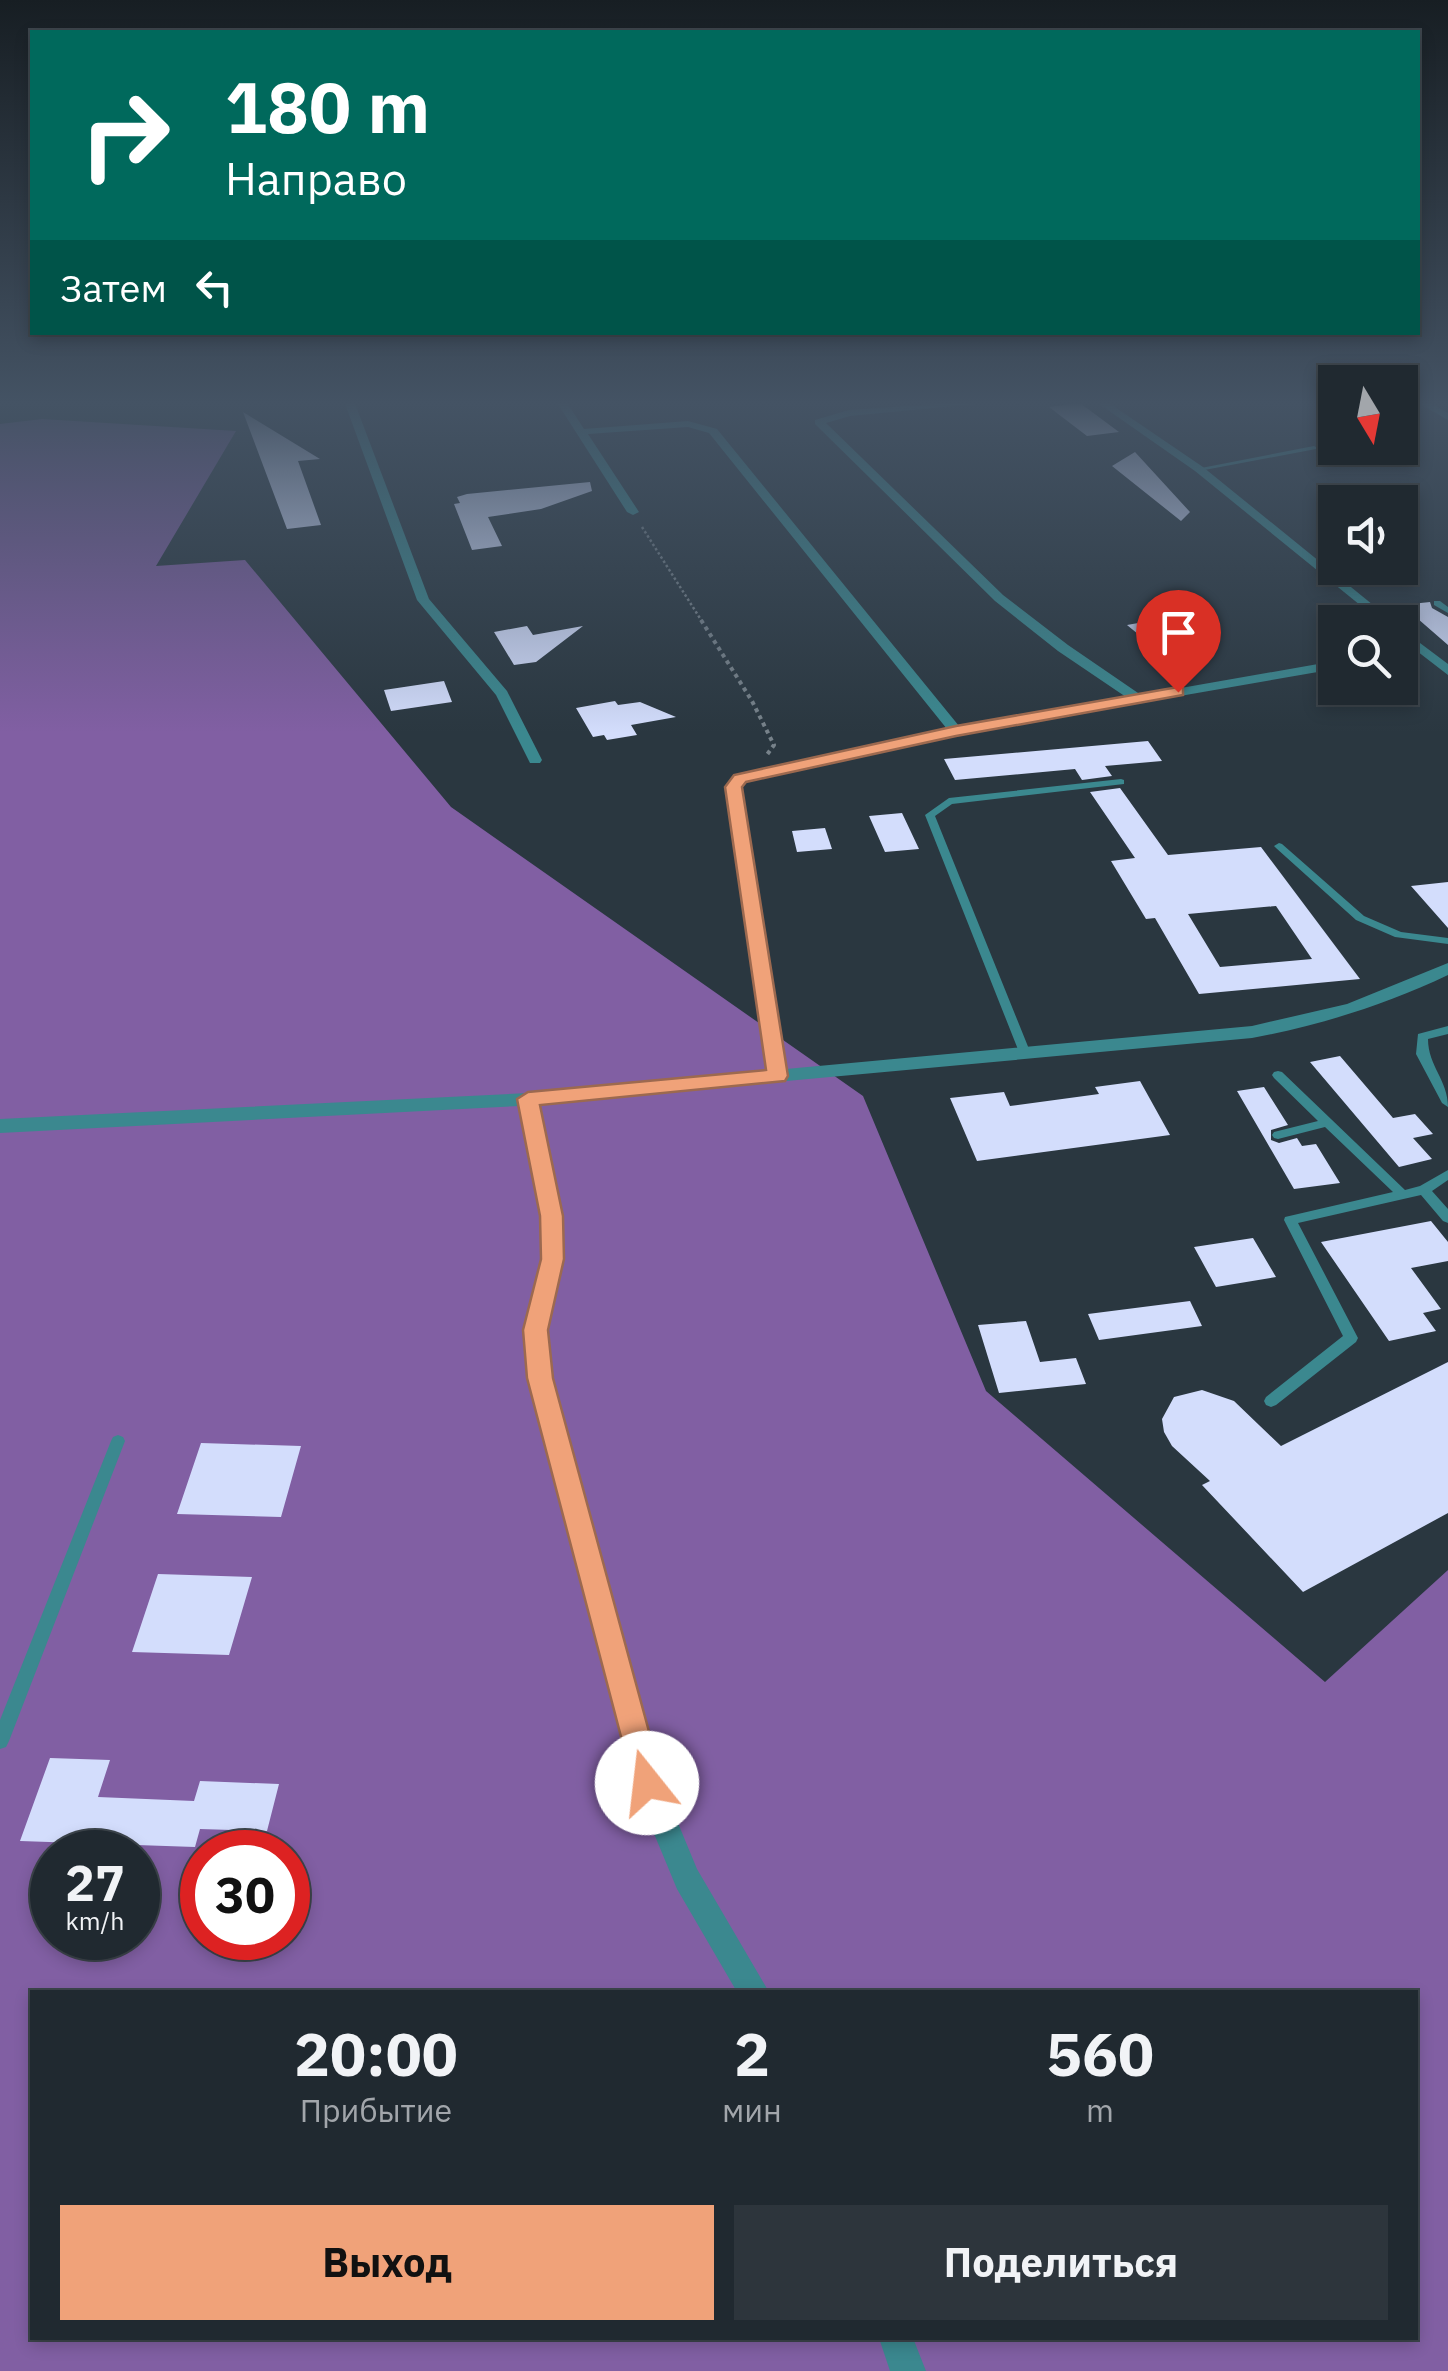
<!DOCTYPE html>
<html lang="ru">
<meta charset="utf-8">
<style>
body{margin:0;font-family:"IBM Plex Sans",sans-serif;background:#2d353c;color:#f1f3f6;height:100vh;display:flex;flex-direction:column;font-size:38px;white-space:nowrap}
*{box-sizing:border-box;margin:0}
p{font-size:32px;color:#a2a6ab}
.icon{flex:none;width:55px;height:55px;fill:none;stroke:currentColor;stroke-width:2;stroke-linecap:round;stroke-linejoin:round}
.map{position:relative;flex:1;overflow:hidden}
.details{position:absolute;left:30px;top:1990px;width:1388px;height:350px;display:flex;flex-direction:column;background:#202930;border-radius:0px;box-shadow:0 5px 15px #0003,0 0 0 2px #3d454c}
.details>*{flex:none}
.hud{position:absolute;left:30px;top:30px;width:1390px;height:305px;border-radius:0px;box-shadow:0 5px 15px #0003,0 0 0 2px #3d454c;background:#00695c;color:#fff;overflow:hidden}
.needle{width:65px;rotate:170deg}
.controls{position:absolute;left:1318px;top:365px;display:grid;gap:20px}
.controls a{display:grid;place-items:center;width:100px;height:100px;border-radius:0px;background:#202930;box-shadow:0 5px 15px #0003,0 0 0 2px #3d454c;font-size:50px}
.speed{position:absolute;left:30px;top:1830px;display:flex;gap:20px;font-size:50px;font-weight:700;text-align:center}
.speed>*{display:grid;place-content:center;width:130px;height:130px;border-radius:50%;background:#202930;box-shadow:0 5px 15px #0003,0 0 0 2px #3d454c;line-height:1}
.speed small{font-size:25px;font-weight:400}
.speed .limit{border:15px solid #d22;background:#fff;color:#111}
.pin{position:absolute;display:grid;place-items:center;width:85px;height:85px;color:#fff;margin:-102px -42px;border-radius:50% 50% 50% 0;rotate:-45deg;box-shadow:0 0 10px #0007}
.pin .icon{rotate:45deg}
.me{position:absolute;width:110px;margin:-55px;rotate:344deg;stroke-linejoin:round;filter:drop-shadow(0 0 8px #0008)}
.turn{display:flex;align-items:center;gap:35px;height:210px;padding:0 30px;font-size:45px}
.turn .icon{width:130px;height:130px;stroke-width:2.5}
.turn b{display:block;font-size:70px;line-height:85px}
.then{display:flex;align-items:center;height:95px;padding:0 30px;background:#0003;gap:20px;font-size:38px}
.eta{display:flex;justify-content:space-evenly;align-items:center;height:170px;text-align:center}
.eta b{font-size:60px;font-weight:800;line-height:70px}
.button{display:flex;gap:20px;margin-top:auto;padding:20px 30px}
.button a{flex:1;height:115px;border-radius:0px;background:#f0a279;color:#111;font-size:40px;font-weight:800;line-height:115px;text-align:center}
.button a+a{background:#2d353c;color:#f1f3f6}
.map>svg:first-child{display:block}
</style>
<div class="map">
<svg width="1448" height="2371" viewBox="0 0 1448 2371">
<rect width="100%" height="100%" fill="#2a3740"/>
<path fill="#815fa3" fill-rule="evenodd" d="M42,419L236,431L156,566L245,560L451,807L863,1096L986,1391L1325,1682L1448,1570V2371H0V424ZM52,1852H138V1938H52ZM202,1852H288V1938H202ZM32,1992H1415V2338H32Z"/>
<path fill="#d3ddfc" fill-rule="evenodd" d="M1080,403L1119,432L1087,436L1049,407Z
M243,412L320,459L298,461L321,525L287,529Z
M1135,452L1190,512L1181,521L1112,466Z
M590,482L592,491L541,509L488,517L502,546L472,550L454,504L460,503L457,497L467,494Z
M1430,602L1432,608L1448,617V645L1402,605Z
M1155,620L1183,643L1155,648L1127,625Z
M527,626L533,635L583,626L536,662L514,665L494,632Z
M444,681L452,702L391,711L384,690Z
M615,701L618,705L640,702L676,717L631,725L637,735L607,740L604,735L593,737L576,708Z
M1148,741L1162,761L1105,766L1112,776L1082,780L1075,769L955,780L944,759Z
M1120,788L1168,855L1261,847L1360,979L1199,994L1155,918L1146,919L1111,861L1135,858L1090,792ZM1276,906L1312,959L1220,967L1188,914Z
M902,813L919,849L885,852L869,816Z
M825,828L832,849L797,852L792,831Z
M1448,882V928L1411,886Z
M1340,1056L1393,1118L1415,1114L1433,1134L1413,1138L1432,1159L1399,1167L1310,1062Z
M1140,1081L1170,1135L977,1161L950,1098L1004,1092L1010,1106L1099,1094L1095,1087Z
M1264,1087L1288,1125L1271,1130V1140L1279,1143L1297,1138L1302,1146L1316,1144L1340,1183L1294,1189L1237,1091Z
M1431,1221L1448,1242V1261L1411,1268L1441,1309L1423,1313L1436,1331L1389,1341L1321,1242Z
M1253,1238L1276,1277L1216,1287L1194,1247Z
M1190,1301L1202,1326L1099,1340L1088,1314Z
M1026,1321L1040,1362L1076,1358L1086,1384L999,1393L978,1325Z
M1448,1362V1513L1303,1592L1202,1485L1210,1481L1172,1446L1164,1432L1162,1419L1174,1397L1202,1390L1234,1401L1281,1446Z
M201,1443L301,1446L281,1517L177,1514Z
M158,1574L252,1577L229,1655L132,1652Z
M50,1758L110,1760L98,1797L194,1801L200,1781L279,1784L267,1831L200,1829L195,1847L20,1841Z"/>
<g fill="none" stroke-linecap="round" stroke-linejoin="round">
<path stroke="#77828a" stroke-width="2.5" stroke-dasharray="2.5 2.5" stroke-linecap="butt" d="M642,527L703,623"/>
<path stroke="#77828a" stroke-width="4" stroke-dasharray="4 4" stroke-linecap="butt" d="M701,620L752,701L774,745L766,756"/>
<path fill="#3b888f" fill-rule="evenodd" d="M1314,446L1316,447V449L1199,471L1196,469Z
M1434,601H1440L1448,607V613L1434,605Z
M1121,779L1124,780V784L952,804L935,816L1031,1054L1029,1057H1021L925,815L949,798Z
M1279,843L1282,844L1364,916L1401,932L1448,938V944L1395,937L1356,920L1276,848L1274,846Z
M1448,1026V1034L1428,1039C1428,1066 1448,1080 1448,1107L1442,1103L1416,1054L1418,1034Z
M1278,1071L1282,1072L1405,1190L1420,1186L1448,1170V1180L1432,1191L1448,1209V1223L1443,1221L1421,1195L1298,1223L1358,1338L1356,1342L1276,1405L1271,1407L1266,1405L1264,1401L1266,1397L1343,1336L1284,1220L1285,1217L1393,1192L1325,1127L1278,1139L1274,1138L1272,1135L1274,1132L1318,1121L1274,1078L1272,1075L1274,1072Z
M118,1435L123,1437L125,1441L9,1741L6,1747L0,1749V1720L111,1441L113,1437Z"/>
<path fill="#3b888f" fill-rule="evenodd" d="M344,401H354L429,599L507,691L542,760L540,763H530L496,695L417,600Z
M556,401H566L584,429L688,421L717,429L959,726L1126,697L1058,651L995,601L815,424V420L849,410L980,401L975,404L850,416L826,423L1003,595L1068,645L1141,695L1335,661V669L956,735L745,781L741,787L786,1069L1252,1026L1347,1004L1448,963V975C1385,1005 1321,1025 1252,1038L539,1104L562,1216V1259L547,1330L551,1377L573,1466L661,1782L697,1869L769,1992H737L677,1889L633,1783L529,1377L525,1330L542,1259V1216L520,1106L0,1133V1119L528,1093L768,1071L727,787L735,775L947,729L709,433L688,427L588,434L639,512L633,515L627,512Z
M1095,401H1106L1203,467L1394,622H1381L1195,471Z
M1415,401H1427L1448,413V420Z
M1400,628L1448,664V675L1400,638Z
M879,2338H913L926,2371H890Z"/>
</g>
<linearGradient id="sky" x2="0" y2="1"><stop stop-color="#171e23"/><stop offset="0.55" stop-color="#445364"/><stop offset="1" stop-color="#445364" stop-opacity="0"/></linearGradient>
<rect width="1448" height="733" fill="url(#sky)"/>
<path fill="#f0a279" stroke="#9c694f" stroke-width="2.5" d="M1178,687L1183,688V695L956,736L746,782L742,787L788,1076L785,1081L540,1105L563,1216L564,1259L548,1330L553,1378L663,1783L658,1794L647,1799L636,1794L527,1378L523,1330L541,1259L540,1216L517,1099L528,1092L766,1070L725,787L734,775L956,726Z"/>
</svg>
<div class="controls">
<a><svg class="needle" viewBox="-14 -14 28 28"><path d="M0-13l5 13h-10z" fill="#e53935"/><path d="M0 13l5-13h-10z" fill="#a2a6ab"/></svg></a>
<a><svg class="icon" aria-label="sound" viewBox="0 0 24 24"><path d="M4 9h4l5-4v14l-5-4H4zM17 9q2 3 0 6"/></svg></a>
<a><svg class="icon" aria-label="search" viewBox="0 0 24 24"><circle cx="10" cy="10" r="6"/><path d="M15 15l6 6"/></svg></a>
</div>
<div class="speed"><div>27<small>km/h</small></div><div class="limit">30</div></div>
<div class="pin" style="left:1178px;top:692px;background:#d93025"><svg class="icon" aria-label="arrive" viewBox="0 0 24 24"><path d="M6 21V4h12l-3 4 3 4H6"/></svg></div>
<svg class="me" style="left:647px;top:1783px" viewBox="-20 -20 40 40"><circle r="19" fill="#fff"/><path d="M0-13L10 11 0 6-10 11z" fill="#f0a279"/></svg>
<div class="hud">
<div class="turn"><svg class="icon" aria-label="right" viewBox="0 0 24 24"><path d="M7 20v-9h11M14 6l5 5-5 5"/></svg><div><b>180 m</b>Направо</div></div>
<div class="then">Затем<svg class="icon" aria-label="left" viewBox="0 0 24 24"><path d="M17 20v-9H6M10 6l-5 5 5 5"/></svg></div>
</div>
<section class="details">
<div class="eta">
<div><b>20:00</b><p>Прибытие</p></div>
<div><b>2</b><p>мин</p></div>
<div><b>560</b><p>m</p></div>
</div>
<div class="button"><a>Выход</a><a>Поделиться</a></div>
</section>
</div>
